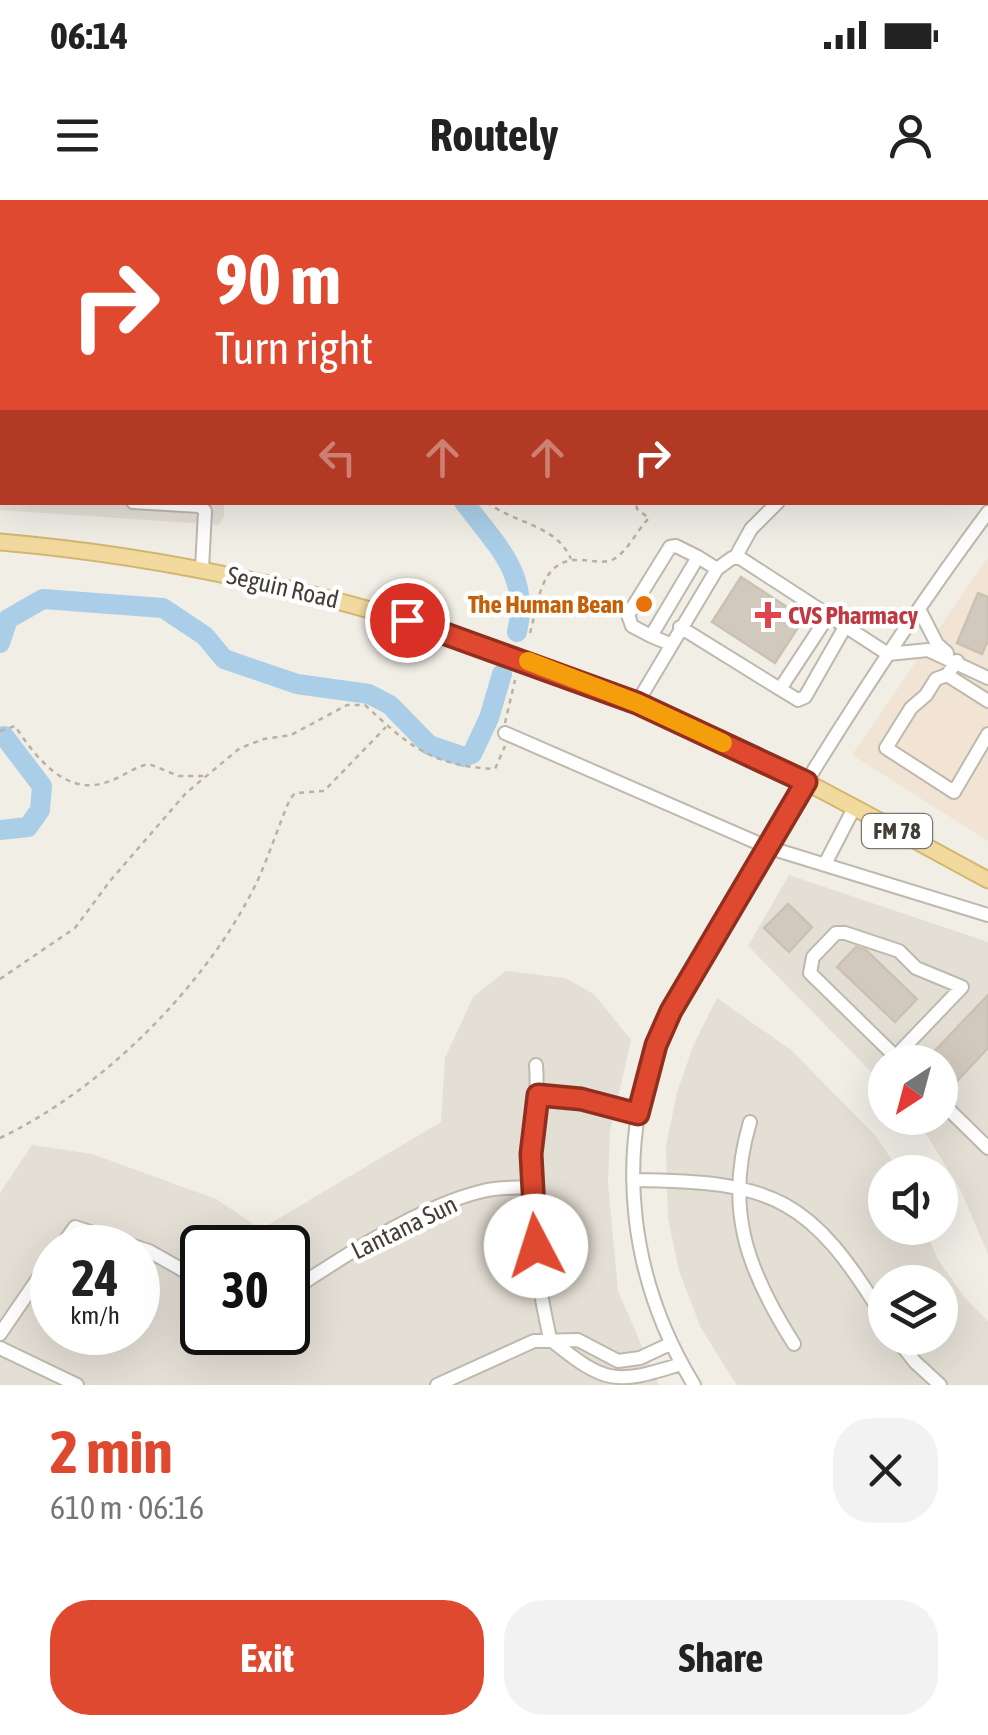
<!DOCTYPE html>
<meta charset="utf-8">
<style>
body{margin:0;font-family:"Asap Condensed",sans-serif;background:#f2f2f2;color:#222;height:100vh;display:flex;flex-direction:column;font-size:38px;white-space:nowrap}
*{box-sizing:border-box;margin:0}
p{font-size:32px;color:#767676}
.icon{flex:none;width:55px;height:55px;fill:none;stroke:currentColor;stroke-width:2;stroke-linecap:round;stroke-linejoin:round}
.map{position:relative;height:1185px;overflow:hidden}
.panel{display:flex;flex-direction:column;background:#fff;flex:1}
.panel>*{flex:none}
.hud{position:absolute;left:0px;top:0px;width:990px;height:305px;box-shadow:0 10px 40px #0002;background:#df492f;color:#fff;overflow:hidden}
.needle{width:65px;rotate:216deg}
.fabs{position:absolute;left:868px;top:845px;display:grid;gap:20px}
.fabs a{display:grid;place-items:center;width:90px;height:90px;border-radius:50%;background:#fff;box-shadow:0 10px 40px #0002;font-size:50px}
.speed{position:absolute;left:30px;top:1025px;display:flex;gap:20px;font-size:50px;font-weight:700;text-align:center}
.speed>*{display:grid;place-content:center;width:130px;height:130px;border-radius:50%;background:#fff;box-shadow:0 10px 40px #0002;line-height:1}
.speed small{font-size:25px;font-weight:400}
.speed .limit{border:5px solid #111;border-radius:15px;background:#fff;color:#111}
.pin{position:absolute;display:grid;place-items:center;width:85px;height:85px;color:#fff;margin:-42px;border:5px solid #fff;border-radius:50%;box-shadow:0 2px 10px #0007}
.me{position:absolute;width:110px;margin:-55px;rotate:355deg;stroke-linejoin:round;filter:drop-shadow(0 0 8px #0008)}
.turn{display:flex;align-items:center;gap:35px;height:210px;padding:0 50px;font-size:45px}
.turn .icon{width:130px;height:130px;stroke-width:2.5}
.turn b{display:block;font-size:70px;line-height:85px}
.lanes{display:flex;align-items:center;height:95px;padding:0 50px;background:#0003;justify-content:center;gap:50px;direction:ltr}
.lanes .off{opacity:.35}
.round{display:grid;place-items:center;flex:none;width:105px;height:105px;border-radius:40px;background:#f2f2f2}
.head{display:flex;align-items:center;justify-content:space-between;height:170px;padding:0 50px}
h1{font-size:60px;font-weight:700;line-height:75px;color:#df492f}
.cta{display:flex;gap:20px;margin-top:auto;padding:20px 50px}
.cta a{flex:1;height:115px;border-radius:40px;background:#df492f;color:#fff;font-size:40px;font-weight:700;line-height:115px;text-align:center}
.cta a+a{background:#f2f2f2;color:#222}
.status{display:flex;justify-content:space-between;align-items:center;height:70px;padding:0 50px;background:#fff;direction:ltr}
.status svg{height:28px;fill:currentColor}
header{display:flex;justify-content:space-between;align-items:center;height:130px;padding:0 50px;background:#fff;font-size:45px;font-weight:700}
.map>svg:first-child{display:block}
</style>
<div class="status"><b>06:14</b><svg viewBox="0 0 49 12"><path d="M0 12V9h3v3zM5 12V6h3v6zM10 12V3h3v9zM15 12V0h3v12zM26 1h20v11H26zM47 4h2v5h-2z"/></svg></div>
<header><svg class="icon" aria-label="menu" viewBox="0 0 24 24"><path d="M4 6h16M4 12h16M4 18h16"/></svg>Routely<svg class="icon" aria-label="person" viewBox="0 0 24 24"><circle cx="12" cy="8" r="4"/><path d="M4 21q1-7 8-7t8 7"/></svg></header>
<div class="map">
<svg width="988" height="1185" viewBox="0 0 988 1185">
<rect width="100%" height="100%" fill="#f1eee6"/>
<path fill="#e4dfd5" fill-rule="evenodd" d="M0,223L2,302L224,303V316L219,325L0,310Z
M789,675L988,742V1054L960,989L916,918H940V862H885V886L748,746Z
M506,771L565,778L594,794L631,840L610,932L608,983L618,1091L659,1185H0V993L32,945L92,954L216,999L261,1029L441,922L445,858L473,797ZM52,1048H138V1132H52ZM202,1048H288V1132H202Z
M717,798L791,850L876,936L900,972H885V1028H925L937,1058L965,1098L988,1121V1185H737L734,1181L701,1128L679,1071L668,1018L666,946L677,892L694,844ZM885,1082H940V1138H885Z"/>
<path fill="#f1e4d4" d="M988,357V641L852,555Z"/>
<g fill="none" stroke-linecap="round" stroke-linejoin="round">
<path stroke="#aacee7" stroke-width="20" d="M464,302C496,345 531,375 517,432
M0,443L8,419L43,399L163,408L205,436L224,459L297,484L369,494L390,505L429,545L464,557L472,554L489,518L502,474
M0,630L28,627L40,610L42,586L4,536"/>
</g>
<path fill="#d1c9bd" stroke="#cbc1b1" stroke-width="2.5" d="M741,377L804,418L775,463L712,422Z
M978,393L988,397V440L982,454L957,443Z
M788,704L812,727L789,752L764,728Z
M856,747L866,750L917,799L895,822L837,767Z
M988,795V848L957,881L930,856Z"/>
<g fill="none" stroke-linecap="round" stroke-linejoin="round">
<defs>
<path id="minor" d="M906,0L910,2
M988,58V59
M0,295H2
M133,302L200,306L205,311L202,369
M735,358L751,329L778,302
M919,409L937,444L947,453
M680,427L780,489L828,416
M651,436L632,426L628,415L670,347L676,346L698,357
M670,444L651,436L698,357L717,369
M957,461L947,475L936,479L926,495L911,508L886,548L954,592L988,534
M947,475L988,501
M780,489L798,500L805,497L845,427
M637,503L717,369L732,358H740L888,454L928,450L988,478
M505,533L767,647L988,715
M825,664L854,608
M895,857L962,787L916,768L899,751L845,733H836L813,757L810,773L901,862
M536,865C539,898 532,927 531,959C530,1019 537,1082 550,1139
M538,895L581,899L638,914
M940,901L988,948
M750,922C724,1009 747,1070 794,1144
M633,980C775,981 811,998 885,1120
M60,1048L75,1027L149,1051L202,1081
M288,1093C342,1057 420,1006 483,991C498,987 515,988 531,987
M0,1134L52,1058
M896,1138L915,1162L940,1185
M550,1139C605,1184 615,1185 681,1164
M0,1148L77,1185
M437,1185L534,1141L578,1140L618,1161L640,1158L670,1144
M694,1185C631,1082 614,959 657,844C684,772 739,694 779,627C844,519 913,413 988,312"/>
<path id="major" d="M0,342C221,361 432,418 636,502C758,552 873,618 988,680"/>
</defs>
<use href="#minor" stroke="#beb8ad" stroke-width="16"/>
<use href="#major" stroke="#d4b671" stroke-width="19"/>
<path stroke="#bbb19d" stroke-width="2.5" stroke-dasharray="5 5" stroke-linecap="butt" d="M489,0L490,2
M748,0L749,2
M629,2V0
M0,180L2,181
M487,302C514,324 556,324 571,359
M530,433C538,406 539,362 575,360C588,359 602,365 614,359C628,351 637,330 649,318L637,309L636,302
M505,523L515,480
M0,531L15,526C35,556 64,595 104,583C120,579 133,567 149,564L179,576H204
M0,779L75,728L110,681L186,593L240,548L264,539L291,535L347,505H365C409,546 432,566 495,569L505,546
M0,938C103,889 206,786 256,684C269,656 278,627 290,599L295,593L324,591L386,527"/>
<use href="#minor" stroke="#fff" stroke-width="12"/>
<use href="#major" stroke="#f2da9f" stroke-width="15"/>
</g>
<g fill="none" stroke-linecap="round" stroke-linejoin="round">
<defs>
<path id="route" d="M407,420L637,503L806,582L671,811L656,845L638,914L581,899L538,895L531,954L536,1046"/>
</defs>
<use href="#route" stroke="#912f1f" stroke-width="25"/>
<use href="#route" stroke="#df492f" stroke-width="18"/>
<path stroke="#f59e0b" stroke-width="18" d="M528,461L637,503L723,543"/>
</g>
<circle fill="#e8710a" stroke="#fff" stroke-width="4" cx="644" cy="404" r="10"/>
<path fill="#e0444e" stroke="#fff" stroke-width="4" d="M763 400h10v10h10v10h-10v10h-10v-10h-10v-10h10z"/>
<g text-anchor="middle" stroke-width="9" stroke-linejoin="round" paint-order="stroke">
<rect fill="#fff" stroke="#7b7872" stroke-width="2.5" x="862" y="614" width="70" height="34" rx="8"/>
<g font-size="22" font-weight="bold" fill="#433e36">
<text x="897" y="639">FM 78</text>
</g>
<g font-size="25" fill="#433e36" stroke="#fff">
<text transform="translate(283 387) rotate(13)" y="9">Seguin Road</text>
<text transform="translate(404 1027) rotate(-26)" y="9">Lantana Sun</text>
</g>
<g font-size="25" font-weight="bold" fill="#c56008" stroke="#fff" text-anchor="end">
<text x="624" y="413">The Human Bean</text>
</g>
<g font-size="25" font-weight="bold" fill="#be3a42" stroke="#fff" text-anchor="start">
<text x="788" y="424">CVS Pharmacy</text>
</g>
</g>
</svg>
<div class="fabs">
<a><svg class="needle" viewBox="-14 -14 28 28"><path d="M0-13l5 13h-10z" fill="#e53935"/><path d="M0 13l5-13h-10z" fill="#767676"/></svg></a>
<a><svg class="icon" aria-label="sound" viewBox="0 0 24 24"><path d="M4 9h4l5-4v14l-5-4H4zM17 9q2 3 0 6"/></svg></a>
<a><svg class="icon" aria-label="layers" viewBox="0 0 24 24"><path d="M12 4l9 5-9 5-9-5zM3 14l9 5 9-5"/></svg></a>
</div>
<div class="speed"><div>24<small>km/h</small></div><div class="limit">30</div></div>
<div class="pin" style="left:407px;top:420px;background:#d93025"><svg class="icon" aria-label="arrive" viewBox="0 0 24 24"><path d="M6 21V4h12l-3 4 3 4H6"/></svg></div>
<svg class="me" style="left:536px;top:1046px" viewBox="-20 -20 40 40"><circle r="19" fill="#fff"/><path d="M0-13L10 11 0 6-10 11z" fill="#df492f"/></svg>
<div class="hud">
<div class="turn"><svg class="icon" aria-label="right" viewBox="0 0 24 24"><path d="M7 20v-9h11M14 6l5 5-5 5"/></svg><div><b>90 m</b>Turn right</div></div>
<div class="lanes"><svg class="icon off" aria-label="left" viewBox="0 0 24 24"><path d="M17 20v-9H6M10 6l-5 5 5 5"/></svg><svg class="icon off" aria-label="ahead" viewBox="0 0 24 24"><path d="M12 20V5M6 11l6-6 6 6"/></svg><svg class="icon off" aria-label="ahead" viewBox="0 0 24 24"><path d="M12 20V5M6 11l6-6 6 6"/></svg><svg class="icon" aria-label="right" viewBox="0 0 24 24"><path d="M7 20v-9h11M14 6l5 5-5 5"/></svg></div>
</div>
</div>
<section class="panel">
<div class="head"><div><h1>2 min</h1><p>610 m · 06:16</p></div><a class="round"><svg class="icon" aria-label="close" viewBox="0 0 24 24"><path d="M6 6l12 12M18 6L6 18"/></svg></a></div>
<div class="cta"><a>Exit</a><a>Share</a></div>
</section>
